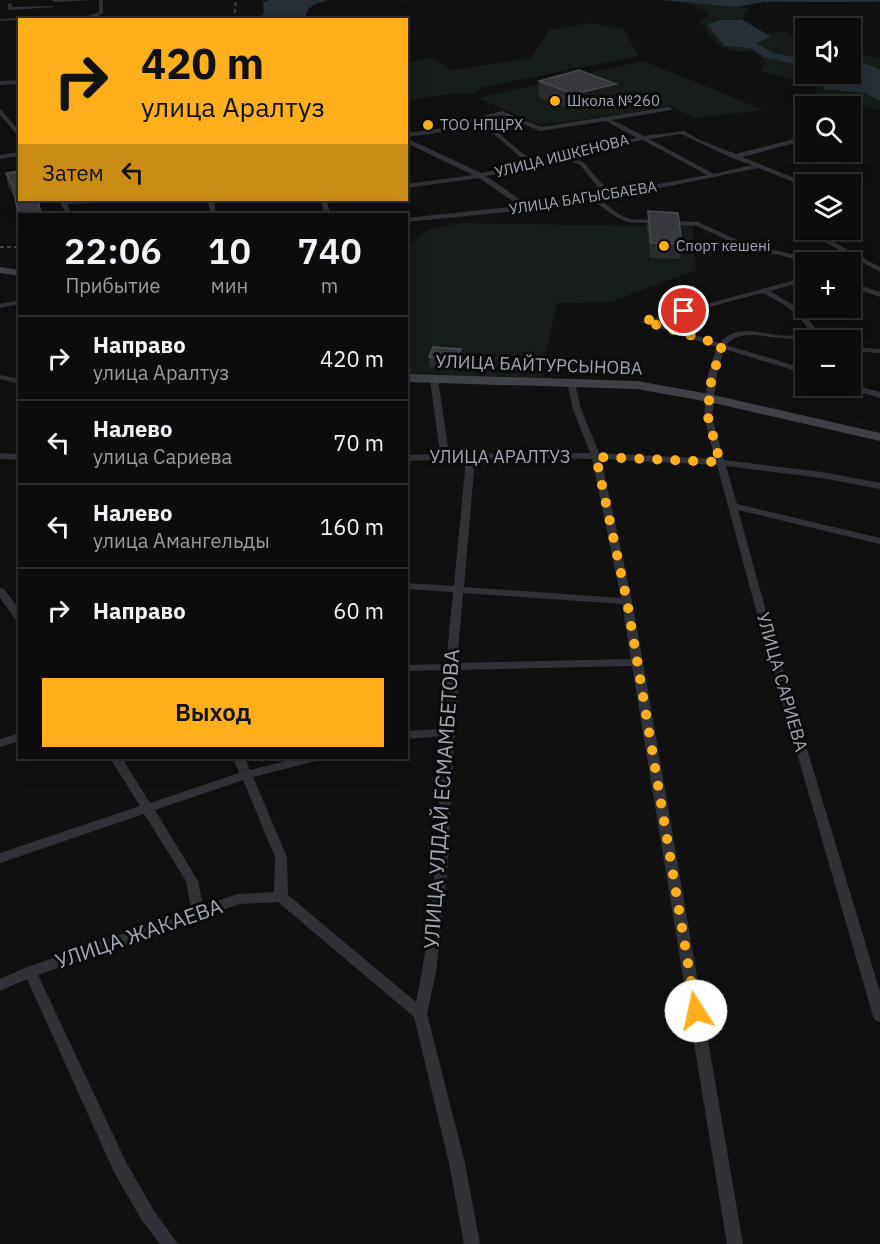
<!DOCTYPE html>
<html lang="ru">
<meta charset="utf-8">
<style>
body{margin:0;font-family:"IBM Plex Sans",sans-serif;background:#151516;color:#f1f3f6;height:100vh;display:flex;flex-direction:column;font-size:22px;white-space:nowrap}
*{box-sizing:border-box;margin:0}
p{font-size:20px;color:#9a9b9d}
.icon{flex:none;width:33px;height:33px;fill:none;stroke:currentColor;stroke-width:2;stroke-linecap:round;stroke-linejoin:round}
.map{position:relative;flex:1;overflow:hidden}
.details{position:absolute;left:18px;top:213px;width:390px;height:546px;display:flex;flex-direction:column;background:#0c0c0d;border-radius:0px;box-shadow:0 6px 24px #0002,0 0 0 2px #2c2c2e}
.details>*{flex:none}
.banner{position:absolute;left:18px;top:18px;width:390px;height:183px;border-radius:0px;box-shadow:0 6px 24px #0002,0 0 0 2px #2c2c2e;background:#feaf1b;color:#111;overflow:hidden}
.buttons{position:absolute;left:795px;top:18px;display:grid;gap:12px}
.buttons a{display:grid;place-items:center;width:66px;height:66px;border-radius:0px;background:#0c0c0d;box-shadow:0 6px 24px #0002,0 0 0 2px #2c2c2e;font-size:30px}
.pin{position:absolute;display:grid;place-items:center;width:51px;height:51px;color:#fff;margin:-26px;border:3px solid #fff;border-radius:50%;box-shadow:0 2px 6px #0007}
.me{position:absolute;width:66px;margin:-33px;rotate:350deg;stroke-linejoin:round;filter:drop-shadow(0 0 4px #0008)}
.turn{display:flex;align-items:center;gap:21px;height:126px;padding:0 24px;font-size:27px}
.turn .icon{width:78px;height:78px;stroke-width:2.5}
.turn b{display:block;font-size:42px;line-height:51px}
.then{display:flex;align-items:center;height:57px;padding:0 24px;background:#0003;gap:12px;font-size:22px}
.eta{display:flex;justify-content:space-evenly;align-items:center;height:102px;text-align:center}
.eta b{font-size:36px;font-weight:600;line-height:42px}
.button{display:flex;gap:12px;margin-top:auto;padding:12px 24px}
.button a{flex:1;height:69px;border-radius:0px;background:#feaf1b;color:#111;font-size:24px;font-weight:600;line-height:69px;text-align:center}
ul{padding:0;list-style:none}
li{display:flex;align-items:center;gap:18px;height:84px;padding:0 24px;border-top:2px solid #2c2c2e}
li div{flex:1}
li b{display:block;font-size:22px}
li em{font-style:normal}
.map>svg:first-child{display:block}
</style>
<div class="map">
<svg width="880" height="1244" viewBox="0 0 880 1244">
<rect width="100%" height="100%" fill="#101011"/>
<path fill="#161c17" d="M697,2C707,4 744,5 749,9L743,15V20L763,33L786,32L805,41L806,74H850L851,53L880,58V110L822,97L807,98L816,93V87L760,71L766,63C749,43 744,56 726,49C714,45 706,30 699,21L709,17V12L685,3Z
M589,23L623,29L639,56L483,87L472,94H449L407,100V63L431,58L452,70L531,58L549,30Z
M643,61L764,110L694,118L673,107L540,125L478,98Z
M461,223L642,226L650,224L690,225L693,226L696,270L610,302L557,303L542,372L546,380L407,375L408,247C421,228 439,227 461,223Z"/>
<path fill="#262f36" d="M270,0H329C318,3 305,6 306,19H260L264,13L263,2Z
M661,0H880V2H764L736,7Z
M720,20H743L771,37L756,43L773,53L805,59V67L764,57L750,48L725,46L707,25Z
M861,62L880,69V101L865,93L823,89L824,86H843L852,82L851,78L839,74H850L851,66Z"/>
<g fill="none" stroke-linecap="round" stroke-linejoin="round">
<path fill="#313237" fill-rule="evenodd" d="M52,0H93L54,2Z
M99,0H103V13L91,20L50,18L0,21V19L50,16L83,18L99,12Z
M10,3L12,4V7L52,6L54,7L10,10L8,9V4Z
M20,80V84L0,85V81Z
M669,107L672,109L671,110L612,120L644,136L684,131L700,140L736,154L806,136V140L742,157L809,184L804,186L758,168L670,186L599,199L620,215L630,219L698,222L744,243L818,260V262H808L740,246L697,226L627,222L616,217L592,200L527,210L406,222V218L520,206L479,178L406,188V184L473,175L406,143V138L481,173L531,164L518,155L489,130L468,124L452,131L406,137V133L451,127L471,119L502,111L541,127ZM501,115L540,131L606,121L637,138L590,146L538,163L522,153L493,128L473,122ZM681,134L732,158L752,165L714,174L649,139ZM643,140L707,175L610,193L584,163L570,156L593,149ZM564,158L580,165L604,194L528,205L486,176L537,167Z
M0,109L20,131V138L0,115Z
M20,152V156L0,159V155Z
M59,200H125L122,202L67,204L72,214H66Z
M208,200H214L216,214H210Z
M321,200H327L330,214H324Z
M806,210V216L803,218L806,223V230H811L880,267V272L805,231L796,218Z
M806,277V281L770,291L798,308L815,327L811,332L825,338L826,340H816L807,336C780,346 745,323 726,345L806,369V374L724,349L717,374L712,417L724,460L822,472L880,483V489L822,478L726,466L737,504L880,538V544L738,510L773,636L880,992V1022L875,1020L873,1016L763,636L717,465L601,459L632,601L643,662L743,1244H727L632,666L457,670L459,697L455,732L447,875L436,972L427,1014L465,1163L480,1244H464L449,1163L414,1017L278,902L239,904L38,975L126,1162L153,1209L178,1244H160L141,1219L114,1172L27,979L0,991V979L25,968L191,910L186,881L144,814L0,863V853L140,806L110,758H122L150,803L239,773L233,758H245L250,770L298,758H318L316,761L253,777L287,857L288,895L416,1002C435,915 438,825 443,736L406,739V731L444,729L447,697L446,670L406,671V665L446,664L453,592L406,589V583L454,586L466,459L406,461V455L440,454L430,379L434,377L438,379L449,454L590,453L573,409L567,383L571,381L575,383L581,409L599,453L715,459L704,417L708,374L717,347L640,322ZM762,293C780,301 796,311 807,327C786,352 745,313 720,343L652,322ZM525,458L592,459L621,598L464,587L475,459ZM463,593L622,604L631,659L457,663ZM243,780L275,857L274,892L238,894L203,906L198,881L155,810Z
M850,282L880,292V297L850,287Z
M20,300V304L0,308V304Z
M850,347L880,349V353L850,351Z
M0,375L20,379V384L0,379Z
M850,384L880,392V398L847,388L846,386H850Z
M0,453L20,454V460L0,459Z
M0,588L4,589L20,610V621L16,620L0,598Z
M20,733V741L0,747V739Z"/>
<path fill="#3f4147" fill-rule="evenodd" d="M0,267L20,270V276L0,273Z
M406,374L637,381L709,394L880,433V441L709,402L637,389L406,382Z"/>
<path stroke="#43464c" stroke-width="2" stroke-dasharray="4 3" stroke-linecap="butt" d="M234,20L236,0
M0,247H20"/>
</g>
<path fill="#2c2c30" d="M539,81L615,100L573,110L538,97Z
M20,171V222L15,199L8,185L6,173Z
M648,211L682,244L680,259L650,258L647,225Z
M429,357L461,360L457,370L429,367Z"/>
<path fill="#1b1b1e" d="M616,84L615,100L573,110L574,94Z
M461,349V360L457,370V359Z"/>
<path fill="#38393e" stroke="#484a50" stroke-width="1.5" d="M579,70L616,84L574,94L539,81Z
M20,171V200H38L41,214H20L19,219L13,187L6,173Z
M648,211L678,213L682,244L651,243Z
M433,347L461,349L457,359L429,357Z"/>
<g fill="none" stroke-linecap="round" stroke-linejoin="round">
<path stroke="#feaf1b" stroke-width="10" stroke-dasharray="0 18" d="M684,311L644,321L722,345L710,386L708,417L720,462L596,457L627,601L696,1011"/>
</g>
<g fill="#feaf1b" stroke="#0b0b0c" stroke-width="2">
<circle cx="555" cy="101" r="6"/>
<circle cx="428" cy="125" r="6"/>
<circle cx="664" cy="246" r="6"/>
</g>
<g text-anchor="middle" stroke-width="6" stroke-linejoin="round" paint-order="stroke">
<g font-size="15" fill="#a0a6b3" stroke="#0b0b0c" text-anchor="start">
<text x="567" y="106">Школа №260</text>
<text x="440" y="130">ТОО НПЦРХ</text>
<text x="676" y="251">Спорт кешені</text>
</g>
<g font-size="15" fill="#a0a6b3" stroke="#0b0b0c">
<text transform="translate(562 156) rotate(-14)" y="5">УЛИЦА ИШКЕНОВА</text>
<text transform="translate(583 198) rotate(-9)" y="5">УЛИЦА БАГЫСБАЕВА</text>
</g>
<g font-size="18" fill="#a0a6b3" stroke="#0b0b0c">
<text transform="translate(539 365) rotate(2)" y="6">УЛИЦА БАЙТУРСЫНОВА</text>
<text x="500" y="463">УЛИЦА АРАЛТУЗ</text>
<text transform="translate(782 682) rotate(74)" y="6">УЛИЦА САРИЕВА</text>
</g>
<g font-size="21" fill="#a0a6b3" stroke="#0b0b0c">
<text transform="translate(442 799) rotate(-86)" y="7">УЛИЦА УЛДАЙ ЕСМАМБЕТОВА</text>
<text transform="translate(139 934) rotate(-19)" y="7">УЛИЦА ЖАКАЕВА</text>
</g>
</g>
</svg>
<div class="buttons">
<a><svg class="icon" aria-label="sound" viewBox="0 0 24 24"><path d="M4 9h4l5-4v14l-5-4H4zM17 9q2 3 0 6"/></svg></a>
<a><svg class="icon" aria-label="search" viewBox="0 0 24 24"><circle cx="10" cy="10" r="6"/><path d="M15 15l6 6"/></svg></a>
<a><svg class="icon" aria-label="layers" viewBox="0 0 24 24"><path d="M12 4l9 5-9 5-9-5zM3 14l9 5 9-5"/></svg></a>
<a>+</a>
<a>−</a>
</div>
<div class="pin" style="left:684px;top:311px;background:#d93025"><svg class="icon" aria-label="arrive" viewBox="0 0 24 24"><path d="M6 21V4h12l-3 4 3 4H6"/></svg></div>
<svg class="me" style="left:696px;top:1011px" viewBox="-20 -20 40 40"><circle r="19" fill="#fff"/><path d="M0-13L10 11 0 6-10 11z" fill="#feaf1b"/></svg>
<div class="banner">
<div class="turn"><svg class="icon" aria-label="right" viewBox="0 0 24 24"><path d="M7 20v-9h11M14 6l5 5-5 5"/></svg><div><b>420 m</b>улица Аралтуз</div></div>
<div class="then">Затем<svg class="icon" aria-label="left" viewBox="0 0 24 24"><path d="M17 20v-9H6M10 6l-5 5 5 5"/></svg></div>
</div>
<section class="details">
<div class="eta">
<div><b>22:06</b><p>Прибытие</p></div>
<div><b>10</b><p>мин</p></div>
<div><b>740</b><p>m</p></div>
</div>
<ul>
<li><svg class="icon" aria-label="right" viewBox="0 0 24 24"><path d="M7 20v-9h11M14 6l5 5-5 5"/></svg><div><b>Направо</b><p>улица Аралтуз</p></div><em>420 m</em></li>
<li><svg class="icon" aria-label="left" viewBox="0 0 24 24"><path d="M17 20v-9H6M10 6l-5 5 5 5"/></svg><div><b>Налево</b><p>улица Сариева</p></div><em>70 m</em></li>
<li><svg class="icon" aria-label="left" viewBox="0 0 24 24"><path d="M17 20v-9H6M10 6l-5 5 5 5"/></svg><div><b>Налево</b><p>улица Амангельды</p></div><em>160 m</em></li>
<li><svg class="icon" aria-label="right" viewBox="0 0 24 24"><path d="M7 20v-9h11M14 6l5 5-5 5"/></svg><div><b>Направо</b></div><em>60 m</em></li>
</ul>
<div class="button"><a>Выход</a></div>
</section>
</div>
